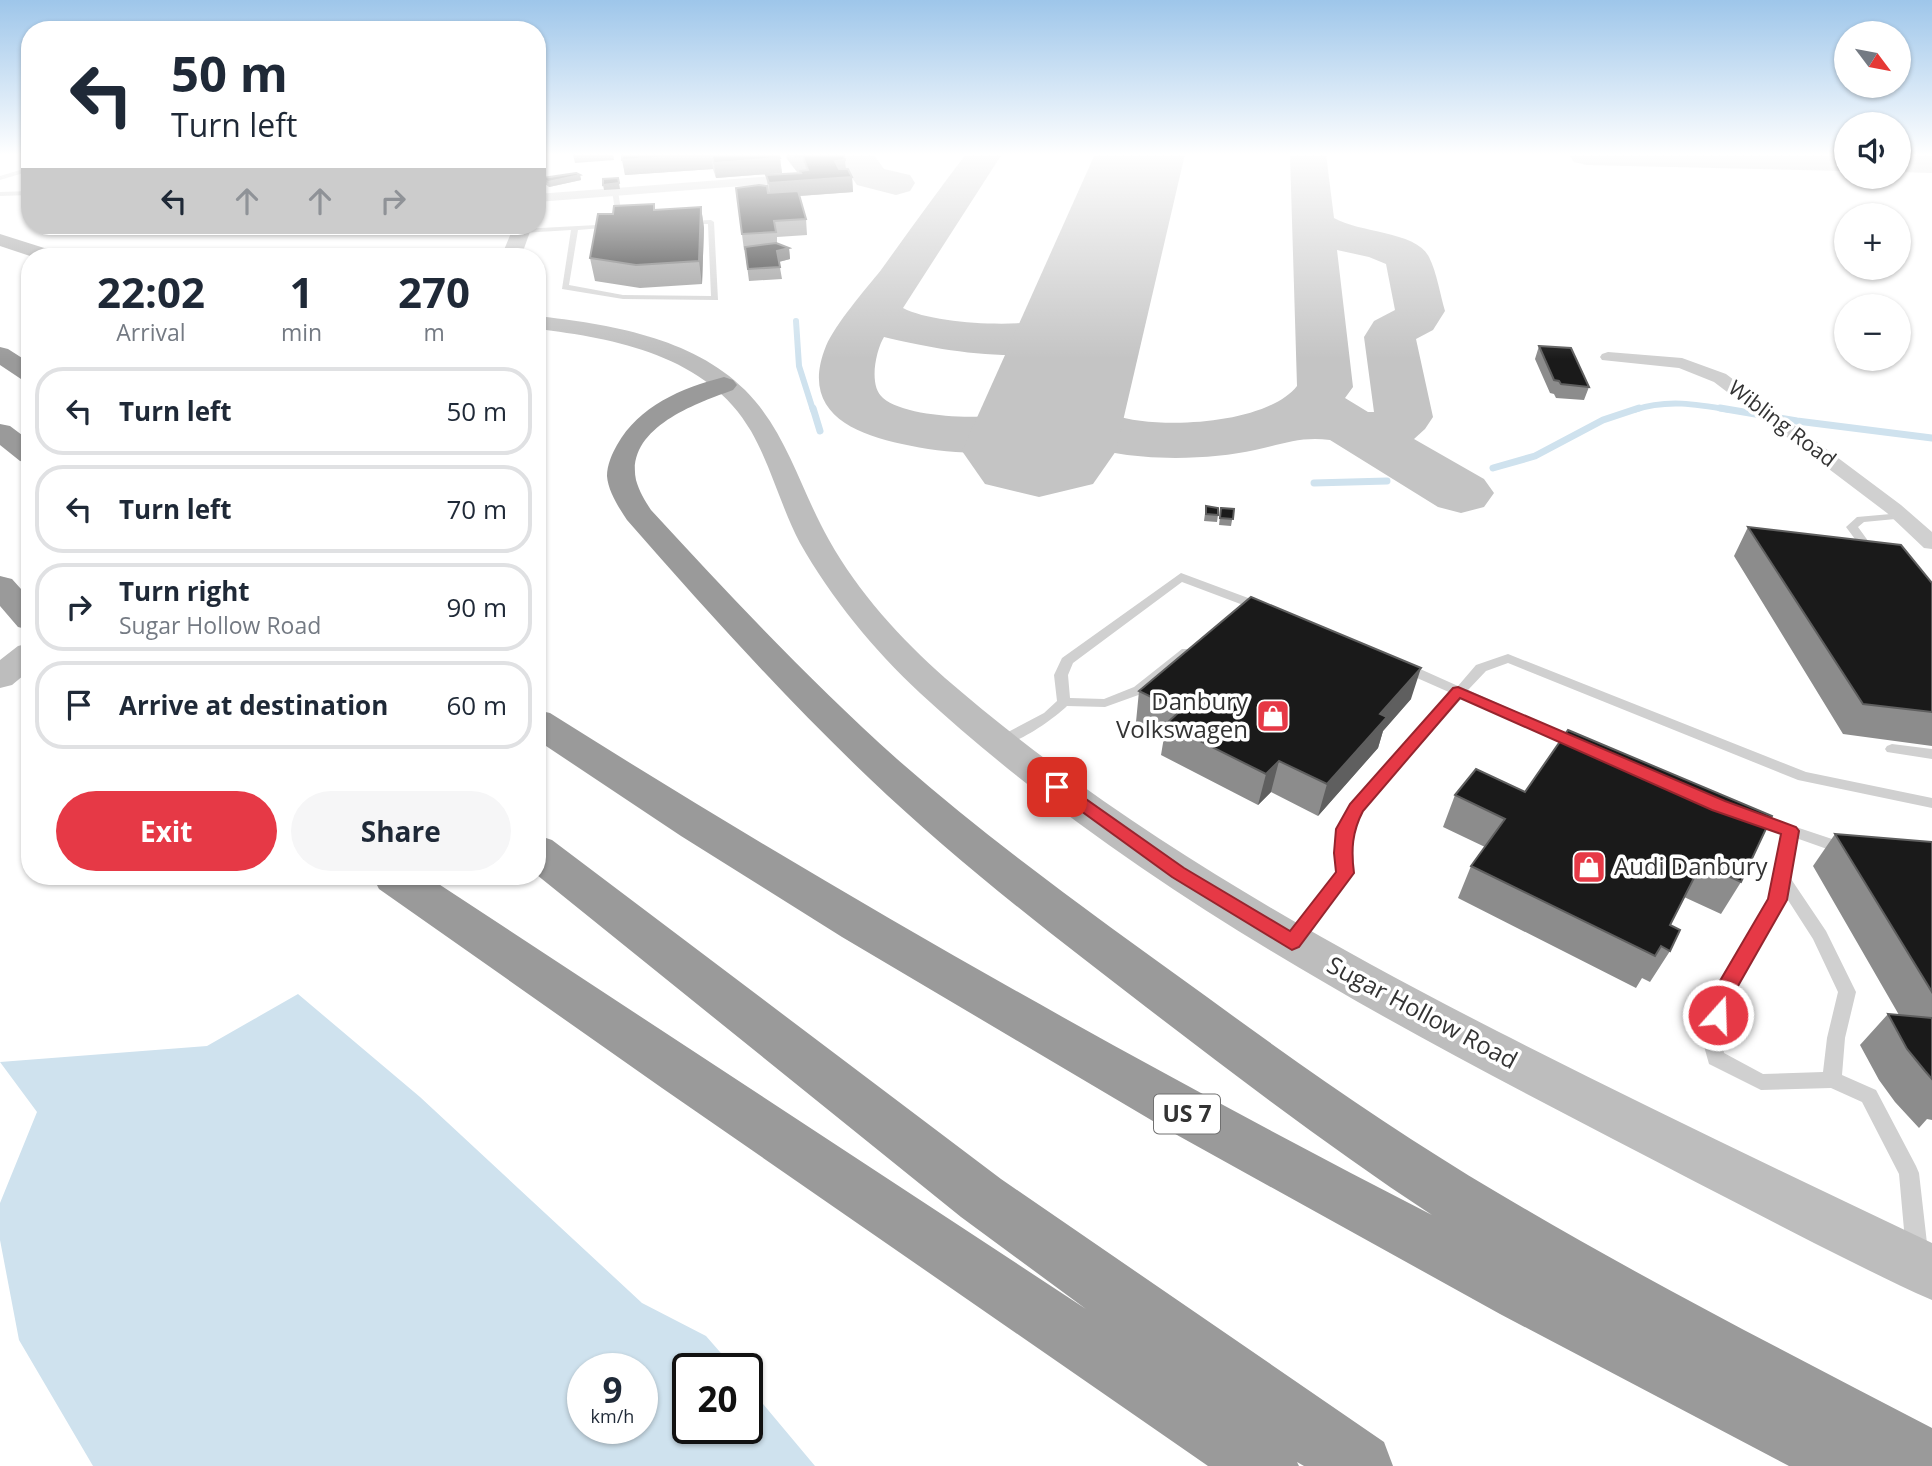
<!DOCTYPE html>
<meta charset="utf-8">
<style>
body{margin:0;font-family:"Open Sans",sans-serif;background:#f6f6f7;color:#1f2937;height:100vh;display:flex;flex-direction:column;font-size:26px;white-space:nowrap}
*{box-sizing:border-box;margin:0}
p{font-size:23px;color:#747a83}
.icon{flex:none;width:38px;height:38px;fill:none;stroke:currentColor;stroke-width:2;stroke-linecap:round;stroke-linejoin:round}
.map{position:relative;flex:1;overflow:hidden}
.side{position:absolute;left:21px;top:248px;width:525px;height:637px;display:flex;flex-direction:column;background:#fff;border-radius:28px;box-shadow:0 2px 5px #0004}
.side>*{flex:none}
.guide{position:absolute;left:21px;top:21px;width:525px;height:214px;border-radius:28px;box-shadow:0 2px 5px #0004;background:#fff;color:#1f2937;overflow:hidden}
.needle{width:46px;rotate:122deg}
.controls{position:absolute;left:1834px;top:21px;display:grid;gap:14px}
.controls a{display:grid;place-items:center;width:77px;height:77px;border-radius:50%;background:#fff;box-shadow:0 2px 5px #0004;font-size:35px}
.speed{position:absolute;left:567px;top:1353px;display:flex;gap:14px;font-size:35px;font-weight:700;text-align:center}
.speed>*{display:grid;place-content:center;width:91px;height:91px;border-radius:50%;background:#fff;box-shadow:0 2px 5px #0004;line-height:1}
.speed small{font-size:18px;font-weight:400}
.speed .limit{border:4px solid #111;border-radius:10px;background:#fff;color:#111}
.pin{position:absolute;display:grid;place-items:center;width:60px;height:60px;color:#fff;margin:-30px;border-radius:14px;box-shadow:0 4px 10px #0006}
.me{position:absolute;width:77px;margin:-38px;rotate:20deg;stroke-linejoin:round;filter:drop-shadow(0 0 5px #0008)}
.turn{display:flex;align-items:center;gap:24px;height:147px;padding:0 35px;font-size:32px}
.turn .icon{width:91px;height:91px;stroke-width:2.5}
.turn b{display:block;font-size:49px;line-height:60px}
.lanes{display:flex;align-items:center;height:66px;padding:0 35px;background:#0003;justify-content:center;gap:35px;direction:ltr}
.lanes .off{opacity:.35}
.eta{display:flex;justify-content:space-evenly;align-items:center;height:119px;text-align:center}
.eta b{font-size:42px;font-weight:700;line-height:49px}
.action{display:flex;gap:14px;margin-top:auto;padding:14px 35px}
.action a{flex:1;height:80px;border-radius:42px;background:#e63946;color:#fff;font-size:28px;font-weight:700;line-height:80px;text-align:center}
.action a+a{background:#f6f6f7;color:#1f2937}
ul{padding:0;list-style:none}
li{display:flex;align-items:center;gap:21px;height:88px;margin:0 14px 10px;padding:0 21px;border:4px solid #e0e1e3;border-radius:28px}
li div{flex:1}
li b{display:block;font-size:26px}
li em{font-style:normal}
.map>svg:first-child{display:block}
</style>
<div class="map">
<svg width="1932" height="1466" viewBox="0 0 1932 1466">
<rect width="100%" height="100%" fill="#fff"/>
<path fill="#cfe2ee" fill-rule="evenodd" d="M298,994L420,1097L642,1303L706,1336L734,1368H688V1428H747V1385L815,1466H93L19,1340L0,1240V1203L37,1112L0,1062L207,1046ZM642,1368V1428H583V1368Z"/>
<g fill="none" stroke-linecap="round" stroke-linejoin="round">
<path stroke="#cfe2ee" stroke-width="6" d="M796,321L799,366L813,410
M1634,410C1667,399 1696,404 1730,410"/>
<path stroke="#cfe2ee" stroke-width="7" d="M813,408L820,431
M1720,408L1797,421L1932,438
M1493,468L1535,456L1603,420L1639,408
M1314,483L1387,481"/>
<path fill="#c4c4c4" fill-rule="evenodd" d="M869,154L874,155L884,169L910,175L915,183L910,191L896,195L857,185L842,163L848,155Z
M966,154H1002L903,308C931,323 1007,327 1039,321C1070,316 1062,292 1104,302L1111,313C1105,322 1099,331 1090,337C1042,370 937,350 884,337C876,350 868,386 883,398C905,417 977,420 1005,414C1017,411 1028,402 1035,392C1081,380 1077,403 1113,415C1158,430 1266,425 1297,386L1290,154H1326L1334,218C1359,233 1416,231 1429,257C1437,273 1440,294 1445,311L1433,330L1416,339L1433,417L1425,429L1414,439L1484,479L1494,493L1484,507L1461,513L1438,507L1330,440C1302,436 1282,444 1255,450C1200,462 1108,463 1058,434C1013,459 951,455 902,444C850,433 800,410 826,346C836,323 865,290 881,270C909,231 937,192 966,154ZM1337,250L1369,257L1386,264L1395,310L1374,321L1364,337L1374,412H1368L1345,398L1353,387Z
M1569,154H1846V171L1587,165L1574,162Z
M1899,154H1932V173L1899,172Z"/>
<path fill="#c4c4c4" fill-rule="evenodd" d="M1095,154H1185L1116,451L1093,484L1039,497L985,484L962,451Z"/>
<path fill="#d0d0d0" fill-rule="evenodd" d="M30,167V171L0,180V176Z
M615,189L618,191L623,223L620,225L617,223L612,191Z
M30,191V195L0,196V192Z
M685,221L711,220L714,222L718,300L623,299L562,289L571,230L522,233L518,231L522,229L615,224L613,227L578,230L569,285L623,295L711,296L708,224H683Z
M1902,513L1906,514V518L1864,522L1858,527L1879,556L1877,558H1869L1846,527L1857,517Z
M1181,573L1267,605L1269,608L1263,612L1259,611L1182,582L1073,663L1068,675L1070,698L1104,699L1134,687L1182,649H1192L1193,652L1192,655L1144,693L1105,707L1067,706C1055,718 1012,749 995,745L993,742L995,739L1044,713L1057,701L1054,675L1062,658Z
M1508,654L1806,772L1932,798V808L1798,780L1508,663L1486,671L1468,690L1583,741L1585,744L1583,747H1573L1462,698L1362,811L1353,840V873L1351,877L1299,946L1293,948L1287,946L1285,941L1287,936L1337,872V840L1351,804L1451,693L1399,670L1397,667L1399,664H1409L1458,686L1476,665Z
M1892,744L1932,749V759L1887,752L1885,749L1887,746Z
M1751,812L1850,845L1852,849L1850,853L1844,855L1796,838L1789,876L1826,931L1856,992L1845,1038L1842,1075L1876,1090L1916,1166L1919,1173L1928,1252L1925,1259L1917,1263L1909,1259L1906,1252L1899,1174L1862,1102L1831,1088L1761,1090L1709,1064L1702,1039L1715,992L1769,899L1782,833L1746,821L1743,817L1746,813ZM1786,897L1813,939L1838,992L1827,1038L1823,1072L1763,1074L1724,1053C1710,1003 1769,942 1786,897Z"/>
<path fill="#d0d0d0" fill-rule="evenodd" d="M788,175L792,176V182L537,202V194Z
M1608,352L1682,358L1726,374L1901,505L1932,532V549L1924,548L1887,513L1714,382L1679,368L1602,360L1600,357L1602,354Z"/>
<path fill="#bdbdbd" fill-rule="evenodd" d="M514,226H532L521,257H501Z
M537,316C608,324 692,337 745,390C787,432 800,489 829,540C858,592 901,639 945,678C1111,822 1302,931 1497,1031C1641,1104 1786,1174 1932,1243V1300C1892,1283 1853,1262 1814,1243C1746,1208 1678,1173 1611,1138C1368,1012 1123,880 920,693C874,650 831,598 800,543C781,507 771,466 751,431C708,356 615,338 537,329Z
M30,643V670L12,685L0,688V660L18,646Z"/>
<path fill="#9a9a9a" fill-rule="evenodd" d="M0,234L60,253L63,257H33L0,246Z
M0,347L8,349L30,363V381L21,379L0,365Z
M724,377L733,380L737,385L733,390C697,403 625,428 636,480C639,491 645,501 651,510C730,596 810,681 897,759C995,845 1101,921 1207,997C1301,1066 1397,1133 1498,1193C1639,1277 1786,1352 1932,1428V1466H1789L1500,1314L1168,1130L842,937L681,836L537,740V710L550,713C837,894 1131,1060 1432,1215C1333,1150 1240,1079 1146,1007C1051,934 956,861 869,778C784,697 705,609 627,520C619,508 608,491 607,476C607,465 612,454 617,445C639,406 681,388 724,377Z
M0,424L10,426L30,441V463L20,461L0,445Z
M0,576L12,579L30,599V630L18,627L0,606Z
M537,835L552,840L1001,1179L1384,1442L1393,1466H1304L1297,1462L1299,1466H1208L662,1088L379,889L373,877H428L1086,1309L961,1217L537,875Z"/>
</g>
<path fill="#8c8c8c" d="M622,154L780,158L782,173L716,178L713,169L625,175Z
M786,154H844L846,169L852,177L853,192L800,196L806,219L807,235L777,237V243L789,248L790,259L779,262L782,279L749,281L745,250H744L736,188L768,190L766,175L801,173L800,172H797L787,159Z
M580,175L581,180L549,187L544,183L543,178Z
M701,207L704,228L702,284L640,288L595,281L590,258L654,210Z
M1539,346L1589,387L1584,400L1556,398L1554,394L1550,393L1535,359Z
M1206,506L1218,515L1217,522L1204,521Z
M1221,508L1234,509L1231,526L1219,525Z
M1748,527L1932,583V746L1843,734L1734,556Z
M1139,691L1411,699L1383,731L1378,748L1318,816L1271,792L1258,805L1161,755L1164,737L1136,722Z
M1568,730L1741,882L1721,914L1684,897L1670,925V951L1650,982L1642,978L1636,988L1458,898L1471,866L1485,847L1443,827L1455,795L1525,792Z
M1835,834L1932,842V1120L1927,1119L1919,1128L1895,1102L1879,1080L1860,1045L1888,1014L1899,1015L1813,866Z"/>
<path fill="#5f5f5f" d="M573,154H613L614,160L575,163Z
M711,154L713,169L625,175L622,160Z
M780,158L782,173L716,178L714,163Z
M845,160L846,175H836L835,161Z
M580,175L581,180L549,187L548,182Z
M852,177L853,192L770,198L769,183Z
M619,183L620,189L604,190L603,185Z
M701,207L704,228L702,284L699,261Z
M789,248L790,259L778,262L777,251Z
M1421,668L1411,699L1383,731L1378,748L1318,816L1327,784L1380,714Z
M1279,761L1271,792L1258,805L1266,774Z"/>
<path fill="#1a1a1a" stroke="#5f5f5f" stroke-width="2" d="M622,154H778L780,158L714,163L711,154L622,160Z
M793,154H844L845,160L835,161L839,169H848L852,177L769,183L766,175L801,173L800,171L808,170L803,157H796Z
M576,173L580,175L548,182L543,178Z
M618,178L619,183L603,185V179Z
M759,185L767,186L768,193L798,191L806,219L774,221L776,232L742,234L736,188Z
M654,204V210L701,207L699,261L636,265L590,258L598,214H613L614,206Z
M776,243L789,248L777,251L780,267L748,269L745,247Z
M1539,346L1571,348L1589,387L1561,384L1559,381L1554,380Z
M1206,506L1218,508V515L1206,514Z
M1221,508L1234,509L1233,519L1220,518Z
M1748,527L1901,545L1932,583V712L1863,704Z
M1251,597L1421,668L1380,714L1387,717L1327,784L1279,761L1266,774L1166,724L1180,711L1139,691Z
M1568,730L1772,816L1741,882L1701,864L1670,925L1680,930L1670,951L1661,946L1655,956L1471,866L1505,819L1455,795L1476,769L1525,792Z
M1835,834L1932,842V992Z
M1888,1014L1932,1018V1079L1925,1071L1907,1049Z"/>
<linearGradient id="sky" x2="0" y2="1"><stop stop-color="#9ec6ea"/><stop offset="0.43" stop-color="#fff"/><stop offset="1" stop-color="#fff" stop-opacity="0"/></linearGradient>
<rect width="1932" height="359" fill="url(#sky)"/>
<path fill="#e63946" stroke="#96252e" stroke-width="2" d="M1458,687L1725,801L1796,827L1799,831L1787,900L1734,993L1725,1021L1718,1024L1710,1021L1707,1015L1717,986L1768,899L1781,834L1712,810L1460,698L1363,811C1352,832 1351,850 1354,873L1299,947L1292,950L1172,877L1048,787L1057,781L1063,783L1184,868L1290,931L1336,872L1334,853L1336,829L1350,804L1453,688Z"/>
<defs>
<symbol id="shop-square" viewBox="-11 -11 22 22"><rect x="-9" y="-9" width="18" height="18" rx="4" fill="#e63946" stroke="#fff"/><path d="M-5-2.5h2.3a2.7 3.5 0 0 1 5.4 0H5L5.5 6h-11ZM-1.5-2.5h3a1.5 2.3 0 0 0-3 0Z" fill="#fff"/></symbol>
</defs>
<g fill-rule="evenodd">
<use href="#shop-square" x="1254" y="697" width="38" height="38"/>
<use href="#shop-square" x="1570" y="848" width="38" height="38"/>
</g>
<g text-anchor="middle" stroke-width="7" stroke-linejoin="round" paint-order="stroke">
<g font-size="21" fill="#333" stroke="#fff">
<text transform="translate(1782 424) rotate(37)" y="7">Wibling Road</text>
</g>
<rect fill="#fff" stroke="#707070" stroke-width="2" x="1154" y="1094.5" width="66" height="39" rx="5"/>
<g font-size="23" font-weight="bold" fill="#333">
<text x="1187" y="1122">US 7</text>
</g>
<g font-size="24" fill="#333" stroke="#fff" text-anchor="end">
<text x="1248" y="710">Danbury<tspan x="1248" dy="28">Volkswagen</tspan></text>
<text x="1614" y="875" text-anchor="start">Audi Danbury</text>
</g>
<g font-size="24" fill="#333" stroke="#fff">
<text transform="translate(1422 1013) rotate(28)" y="8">Sugar Hollow Road</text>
</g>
</g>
</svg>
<div class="controls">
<a><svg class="needle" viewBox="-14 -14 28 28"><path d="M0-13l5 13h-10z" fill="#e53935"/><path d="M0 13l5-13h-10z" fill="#747a83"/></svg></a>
<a><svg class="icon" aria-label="sound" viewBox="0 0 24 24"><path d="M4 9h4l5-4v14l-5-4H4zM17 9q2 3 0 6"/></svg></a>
<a>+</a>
<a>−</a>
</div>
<div class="speed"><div>9<small>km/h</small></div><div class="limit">20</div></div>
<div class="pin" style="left:1057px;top:787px;background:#d93025"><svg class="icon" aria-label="arrive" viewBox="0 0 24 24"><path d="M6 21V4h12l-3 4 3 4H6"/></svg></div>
<svg class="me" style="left:1718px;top:1015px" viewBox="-20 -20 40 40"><circle r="17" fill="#e63946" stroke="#fff" stroke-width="3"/><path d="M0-11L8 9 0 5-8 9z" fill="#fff"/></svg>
<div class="guide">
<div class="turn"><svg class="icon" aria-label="left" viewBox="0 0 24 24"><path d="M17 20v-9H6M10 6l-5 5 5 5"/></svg><div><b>50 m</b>Turn left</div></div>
<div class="lanes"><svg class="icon" aria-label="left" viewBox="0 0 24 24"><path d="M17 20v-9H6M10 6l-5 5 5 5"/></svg><svg class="icon off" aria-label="ahead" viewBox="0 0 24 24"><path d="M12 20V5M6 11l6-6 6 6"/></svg><svg class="icon off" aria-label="ahead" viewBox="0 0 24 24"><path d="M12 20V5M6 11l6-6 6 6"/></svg><svg class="icon off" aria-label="right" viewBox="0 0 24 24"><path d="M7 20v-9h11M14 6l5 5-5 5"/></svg></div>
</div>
<section class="side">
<div class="eta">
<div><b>22:02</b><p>Arrival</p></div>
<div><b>1</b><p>min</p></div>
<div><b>270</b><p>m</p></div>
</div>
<ul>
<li><svg class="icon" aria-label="left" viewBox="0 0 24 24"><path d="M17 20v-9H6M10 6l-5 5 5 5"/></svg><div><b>Turn left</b></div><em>50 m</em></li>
<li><svg class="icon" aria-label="left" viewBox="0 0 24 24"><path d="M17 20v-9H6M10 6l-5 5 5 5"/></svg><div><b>Turn left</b></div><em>70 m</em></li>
<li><svg class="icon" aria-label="right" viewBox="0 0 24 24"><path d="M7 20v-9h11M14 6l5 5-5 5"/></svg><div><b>Turn right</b><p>Sugar Hollow Road</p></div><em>90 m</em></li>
<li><svg class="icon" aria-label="arrive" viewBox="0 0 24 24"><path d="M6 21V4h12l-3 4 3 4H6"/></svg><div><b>Arrive at destination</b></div><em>60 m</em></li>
</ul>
<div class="action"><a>Exit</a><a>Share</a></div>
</section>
</div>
